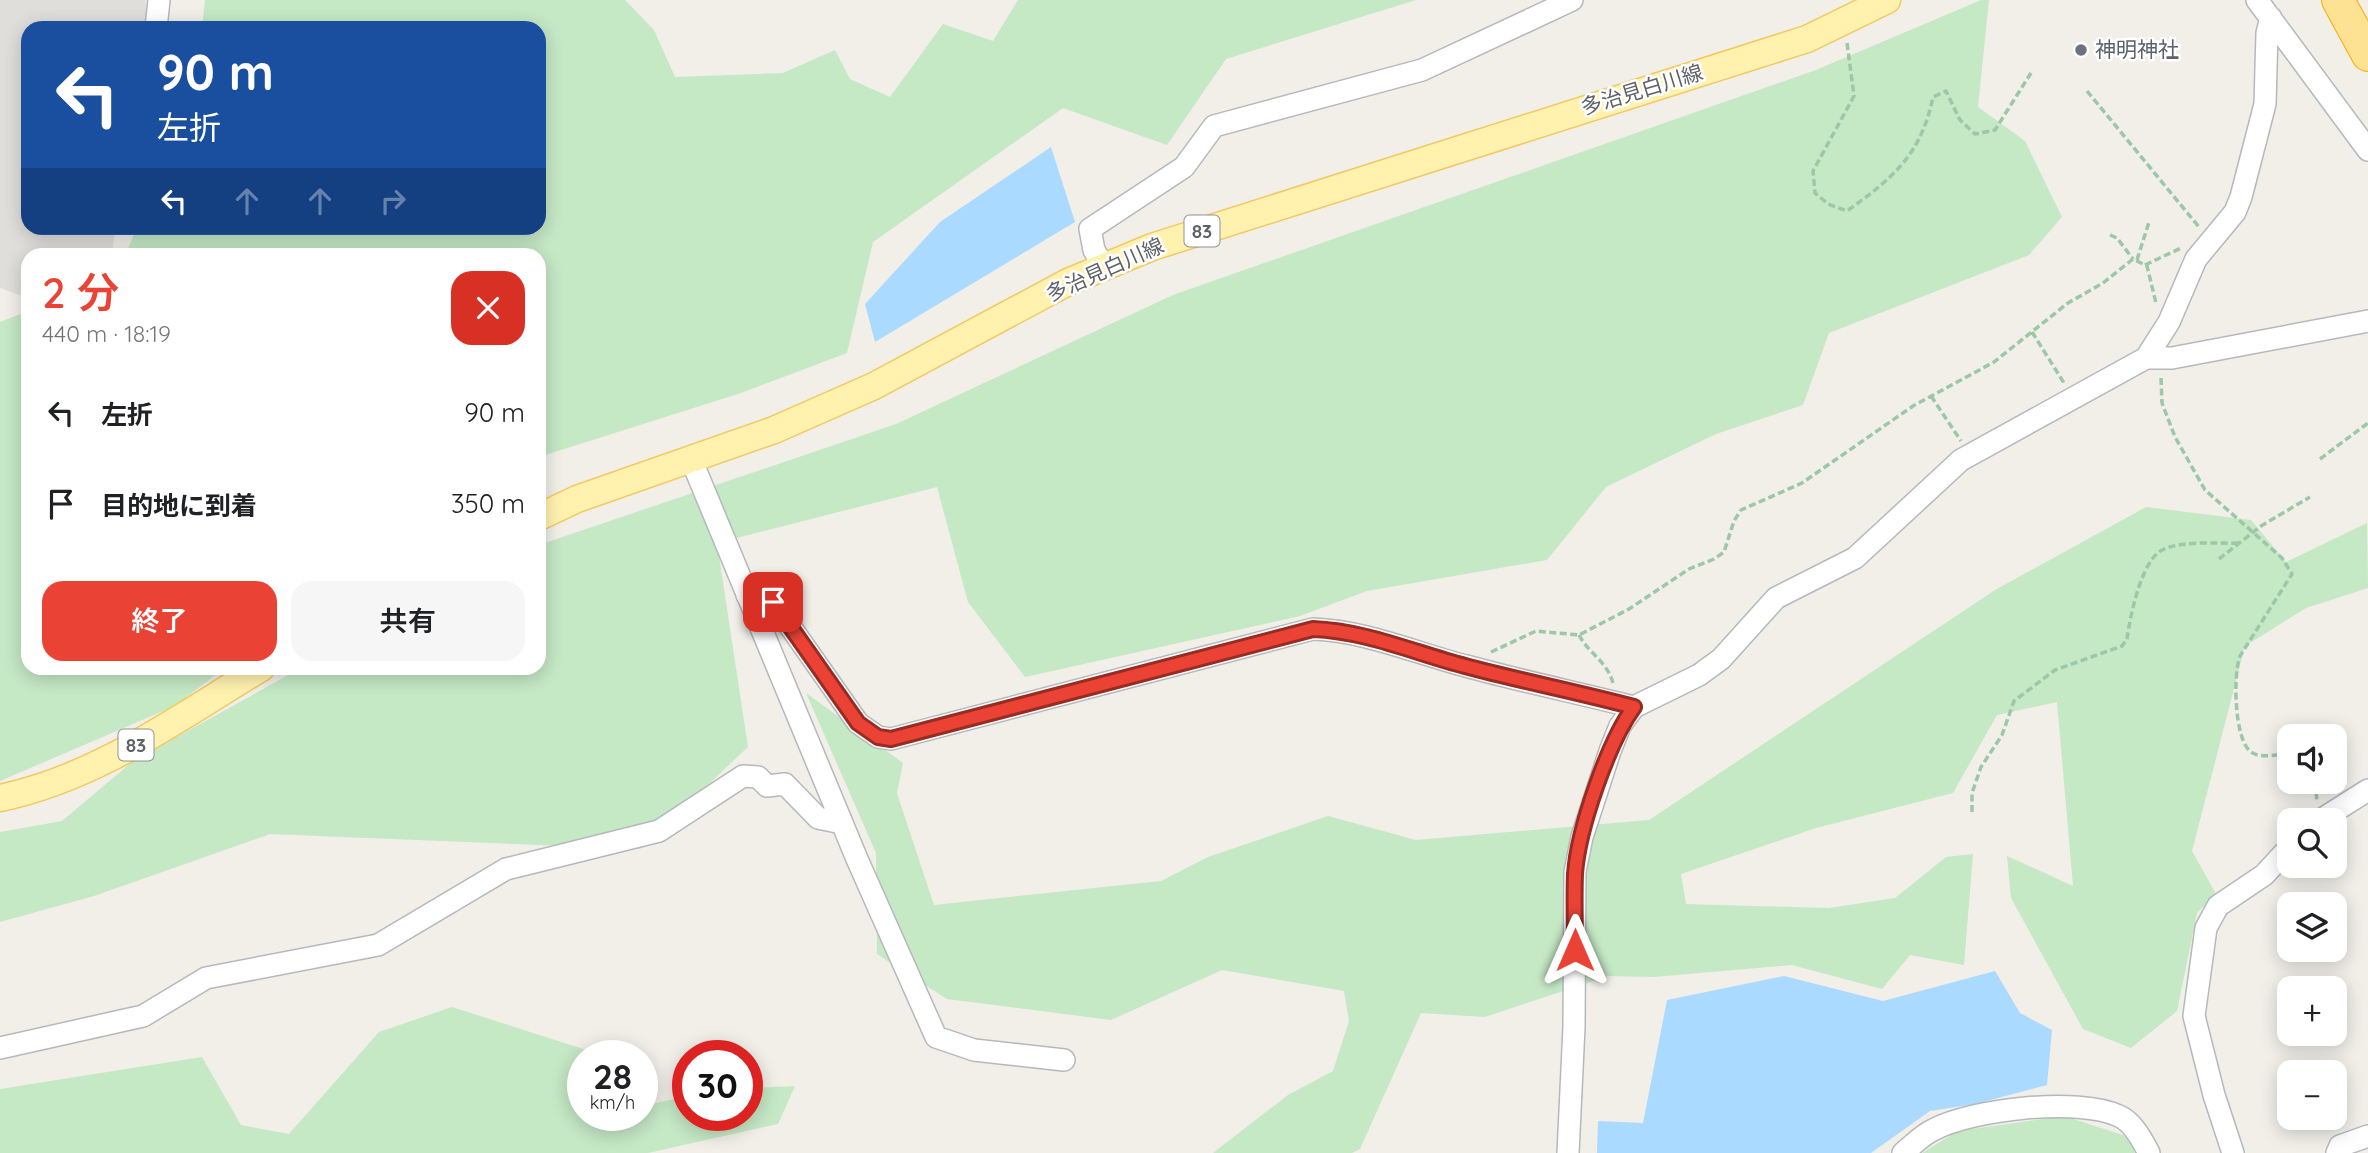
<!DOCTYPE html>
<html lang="ja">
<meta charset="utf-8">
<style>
body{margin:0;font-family:Quicksand,"Noto Sans JP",sans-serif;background:#f6f6f6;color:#202124;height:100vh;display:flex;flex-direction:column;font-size:26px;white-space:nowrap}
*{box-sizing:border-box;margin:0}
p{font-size:23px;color:#757577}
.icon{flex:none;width:38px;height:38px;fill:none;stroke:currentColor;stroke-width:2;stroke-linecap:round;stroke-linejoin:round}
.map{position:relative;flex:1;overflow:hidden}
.side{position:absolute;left:21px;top:248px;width:525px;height:427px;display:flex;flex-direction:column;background:#fff;border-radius:21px;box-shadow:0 4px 18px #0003}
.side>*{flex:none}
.top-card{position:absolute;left:21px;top:21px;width:525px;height:214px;border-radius:21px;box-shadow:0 4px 18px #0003;background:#1a4fa0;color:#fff;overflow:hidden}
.tools{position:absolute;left:2277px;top:724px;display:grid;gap:14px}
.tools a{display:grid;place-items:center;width:70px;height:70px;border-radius:14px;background:#fff;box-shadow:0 4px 18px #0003;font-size:35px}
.speed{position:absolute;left:567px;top:1040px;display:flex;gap:14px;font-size:35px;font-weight:700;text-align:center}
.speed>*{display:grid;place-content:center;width:91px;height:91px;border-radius:50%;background:#fff;box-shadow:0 4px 18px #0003;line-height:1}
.speed small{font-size:18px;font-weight:400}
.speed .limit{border:10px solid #d22;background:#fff;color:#111}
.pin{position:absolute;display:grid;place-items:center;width:60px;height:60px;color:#fff;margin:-30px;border-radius:14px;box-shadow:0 4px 10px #0006}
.me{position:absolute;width:77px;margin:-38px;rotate:0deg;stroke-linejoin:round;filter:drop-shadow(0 0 5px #0008)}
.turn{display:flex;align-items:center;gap:24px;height:147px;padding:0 21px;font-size:32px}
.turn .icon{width:91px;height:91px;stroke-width:2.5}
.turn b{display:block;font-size:49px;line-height:60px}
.lanes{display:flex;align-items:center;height:66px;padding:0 21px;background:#0003;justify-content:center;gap:35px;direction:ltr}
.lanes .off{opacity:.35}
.round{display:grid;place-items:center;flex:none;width:74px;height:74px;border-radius:21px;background:#f6f6f6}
.head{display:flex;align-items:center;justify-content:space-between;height:119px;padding:0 21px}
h1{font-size:42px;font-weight:600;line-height:52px;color:#ea4335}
.cta{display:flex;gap:14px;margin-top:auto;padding:14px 21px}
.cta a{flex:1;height:80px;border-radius:21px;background:#ea4335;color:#fff;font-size:28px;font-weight:600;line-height:80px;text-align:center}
.cta a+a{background:#f6f6f6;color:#202124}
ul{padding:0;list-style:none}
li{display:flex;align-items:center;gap:21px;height:91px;padding:0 21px}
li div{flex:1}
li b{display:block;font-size:26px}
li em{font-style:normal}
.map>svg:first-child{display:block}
</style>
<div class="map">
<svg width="2368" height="1153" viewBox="0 0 2368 1153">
<rect width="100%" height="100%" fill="#f1efe8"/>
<path fill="#e0deda" d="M0,0H145L150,28H28V228H115L112,255L28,256V298L0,288Z"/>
<path fill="#c5e8c5" d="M205,0H625L654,30L675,77L783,73L835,50L850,79L890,97L943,24L993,41L1018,0H1416L1226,59L1167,145L1063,108L873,242L847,353L741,393L539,457V256L125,255L137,228H539V28H202Z
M1981,0H1989L1978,107L2025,141L2062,217L2029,255L1829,333L1803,405L1716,434L1606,487L1547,560L1367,591L1300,616L1025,677L968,602L937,487L717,543L748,747L640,849L270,834L94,896L0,922V832L62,821L132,762L299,669L539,668V545L896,424L1173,295L1816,70Z
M28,311V668L223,669L175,706L0,781V322Z
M2146,507L2251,520L2286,562L2367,523L2368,588L2306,608L2245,646L2192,851L2216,894L2197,913L2177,1011L2131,1048L2083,1029L2011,898L2007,856L2073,886L2057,702L1997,715L1953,793L1816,828L1681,874L1686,904L1829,908L1895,898L1946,857L1973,854L1964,965L1910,955L1882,989L1792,965L1654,977L1608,976L1485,1017L1421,1013L1360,1149L1352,1153H1213L1288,1095L1333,1071L1349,1021L1344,991L1222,970L1111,1020L947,999L877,954L876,853L806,693L903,763L897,793L934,905L1161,881L1208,857L1328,816L1416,840L1649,820L1995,590Z
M452,1007L602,1055H583V1115H642V1106L688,1096V1115H747V1088L795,1086L778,1124L648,1153H0V1089L202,1057L241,1125L289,1134L379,1032Z
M2064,1116L2129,1137L2135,1153H1922L1958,1131Z"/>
<path fill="#aadaff" d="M1051,147L1075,222L875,342L865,304L940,222Z
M1995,971L2020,1013L2052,1030L2047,1085L1975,1104L1930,1111L1871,1153H1597L1598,1121L1643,1123L1667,1000L1784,976L1883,1001Z"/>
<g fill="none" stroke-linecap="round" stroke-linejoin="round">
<defs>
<path id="minor" d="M2257,0L2368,150
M156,28L159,0
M1103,266L1094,250L1090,229L1184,167L1214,126L1422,70L1572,0
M2146,358L2169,322L2196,259L2235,212L2241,197L2265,104L2267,33L2271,18
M691,459L857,859L936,1037L974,1050L1064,1060
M747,595L773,602L858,723L878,737L891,739L1313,629C1366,631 1415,653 1466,666C1521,681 1578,693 1634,707
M2319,821L2368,790
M0,1048L143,1016L206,978L378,945L506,869L659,831L743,776L758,777L767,786L785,784L818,818L842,823
M1568,1153L1574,1027L1575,872L1582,837L1610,751L1620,726L1634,707L1699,675L1721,659L1776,598L1855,558L1961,460L2146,358H2172L2368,321
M1903,1153C1913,1145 1922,1135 1933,1130C1972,1109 2079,1097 2119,1116C2133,1122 2142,1140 2149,1153
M2233,1153L2214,1095L2194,1016L2206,928L2218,906L2264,875L2289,848
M2337,1153L2340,1146L2368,1136"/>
<path id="major" d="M539,517L577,499L774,430L874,386L1068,282L1152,247L1807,39L1887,0
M0,798C97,778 178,718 261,668"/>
<path id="highway" d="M2338,0L2368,55"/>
</defs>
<use href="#minor" stroke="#b5b8bc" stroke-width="24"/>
<use href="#major" stroke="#f2c960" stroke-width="29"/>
<use href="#highway" stroke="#f9ab00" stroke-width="34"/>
<path stroke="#9cc7a9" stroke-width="3.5" stroke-dasharray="7 3.5" stroke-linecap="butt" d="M1847,43L1854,96L1813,171L1815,193L1828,204L1847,211C1893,178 1921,155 1933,97L1946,91L1960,120L1975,134L1995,130L2031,73
M2087,91L2199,227
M2110,235L2117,238L2133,259
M2137,260L2149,222
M2145,265L2181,248
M2032,332L2064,383
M2161,378L2162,403L2175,437L2205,490L2282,558L2292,574L2240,656C2233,674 2234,740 2251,752C2260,759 2278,754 2289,754
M1931,396L1961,441
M2320,459L2368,423
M2219,559L2261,526L2310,497
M1579,635C1589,654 1607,661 1613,683
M1491,652L1536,631L1579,635L1629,609L1689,569L1714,559L1724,552L1734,521L1741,510L1802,483L1913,406L1994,362L2068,303L2103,283L2133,259L2147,266L2156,303
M2315,782L2317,801
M1972,812V793L1981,767L2002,735L2014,701L2055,670L2122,646L2127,639C2130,617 2141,561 2162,550C2183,540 2216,544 2238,543"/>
<use href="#minor" stroke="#fff" stroke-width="21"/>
<use href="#major" stroke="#fff2af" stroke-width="26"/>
<use href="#highway" stroke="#fde293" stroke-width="32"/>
</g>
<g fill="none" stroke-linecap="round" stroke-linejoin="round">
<defs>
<path id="route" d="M773,602L858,723L878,737L891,739L1313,629C1366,631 1415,653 1465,666C1521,681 1578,692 1634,707C1608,742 1578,830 1575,874C1574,899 1575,924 1575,950"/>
</defs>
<use href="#route" stroke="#982c22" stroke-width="18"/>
<use href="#route" stroke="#ea4335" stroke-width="12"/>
</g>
<circle fill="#6b7280" stroke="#fff" stroke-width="2.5" cx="2081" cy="50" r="7"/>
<g text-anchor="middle" stroke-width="5" stroke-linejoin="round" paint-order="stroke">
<g fill="#fff" stroke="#8f9295" stroke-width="2">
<rect x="1184.5" y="215.5" width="35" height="31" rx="5"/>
<rect x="118.5" y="729.5" width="35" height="31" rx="5"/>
</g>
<g font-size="19" font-weight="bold" fill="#5f6368">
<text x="1202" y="238">83</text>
<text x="136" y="752">83</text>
</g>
<g font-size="21" fill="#5b616d" stroke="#fff" text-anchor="start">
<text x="2095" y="57">神明神社</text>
</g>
<g font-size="21" fill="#5f6368" stroke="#fff">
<text transform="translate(1642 90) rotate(-17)" y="7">多治見白川線</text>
<text transform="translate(1105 270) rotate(-24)" y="7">多治見白川線</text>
</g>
</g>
</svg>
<div class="tools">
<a><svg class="icon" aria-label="sound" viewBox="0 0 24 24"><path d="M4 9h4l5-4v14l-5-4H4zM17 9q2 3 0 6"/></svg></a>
<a><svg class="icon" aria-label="search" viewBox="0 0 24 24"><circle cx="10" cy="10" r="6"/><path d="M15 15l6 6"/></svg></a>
<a><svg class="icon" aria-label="layers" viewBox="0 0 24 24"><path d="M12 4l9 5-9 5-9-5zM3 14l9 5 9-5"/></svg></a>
<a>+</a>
<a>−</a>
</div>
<div class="speed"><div>28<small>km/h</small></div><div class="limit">30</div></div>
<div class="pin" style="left:773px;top:602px;background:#d93025"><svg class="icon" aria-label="arrive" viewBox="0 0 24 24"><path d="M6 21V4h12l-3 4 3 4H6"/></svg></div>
<svg class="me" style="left:1575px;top:950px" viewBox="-20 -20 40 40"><path d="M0-17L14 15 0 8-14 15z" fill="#ea4335" stroke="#fff" stroke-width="4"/></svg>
<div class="top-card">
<div class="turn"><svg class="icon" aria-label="left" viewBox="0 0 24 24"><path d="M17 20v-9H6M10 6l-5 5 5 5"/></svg><div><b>90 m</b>左折</div></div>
<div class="lanes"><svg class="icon" aria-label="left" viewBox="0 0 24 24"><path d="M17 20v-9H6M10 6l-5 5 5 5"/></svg><svg class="icon off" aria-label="ahead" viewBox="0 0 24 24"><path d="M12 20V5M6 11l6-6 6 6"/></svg><svg class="icon off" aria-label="ahead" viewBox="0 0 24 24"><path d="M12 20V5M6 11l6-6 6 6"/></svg><svg class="icon off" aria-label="right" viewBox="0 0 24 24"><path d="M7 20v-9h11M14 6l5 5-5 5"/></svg></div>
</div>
<section class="side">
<div class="head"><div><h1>2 分</h1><p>440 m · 18:19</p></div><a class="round" style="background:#d93025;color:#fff"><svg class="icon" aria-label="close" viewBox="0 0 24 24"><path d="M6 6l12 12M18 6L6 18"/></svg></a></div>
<ul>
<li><svg class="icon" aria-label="left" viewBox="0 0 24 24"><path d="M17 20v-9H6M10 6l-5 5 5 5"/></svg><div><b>左折</b></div><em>90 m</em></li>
<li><svg class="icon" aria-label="arrive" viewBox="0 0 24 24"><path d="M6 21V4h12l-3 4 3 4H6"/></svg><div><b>目的地に到着</b></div><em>350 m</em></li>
</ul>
<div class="cta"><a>終了</a><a>共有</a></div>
</section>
</div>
